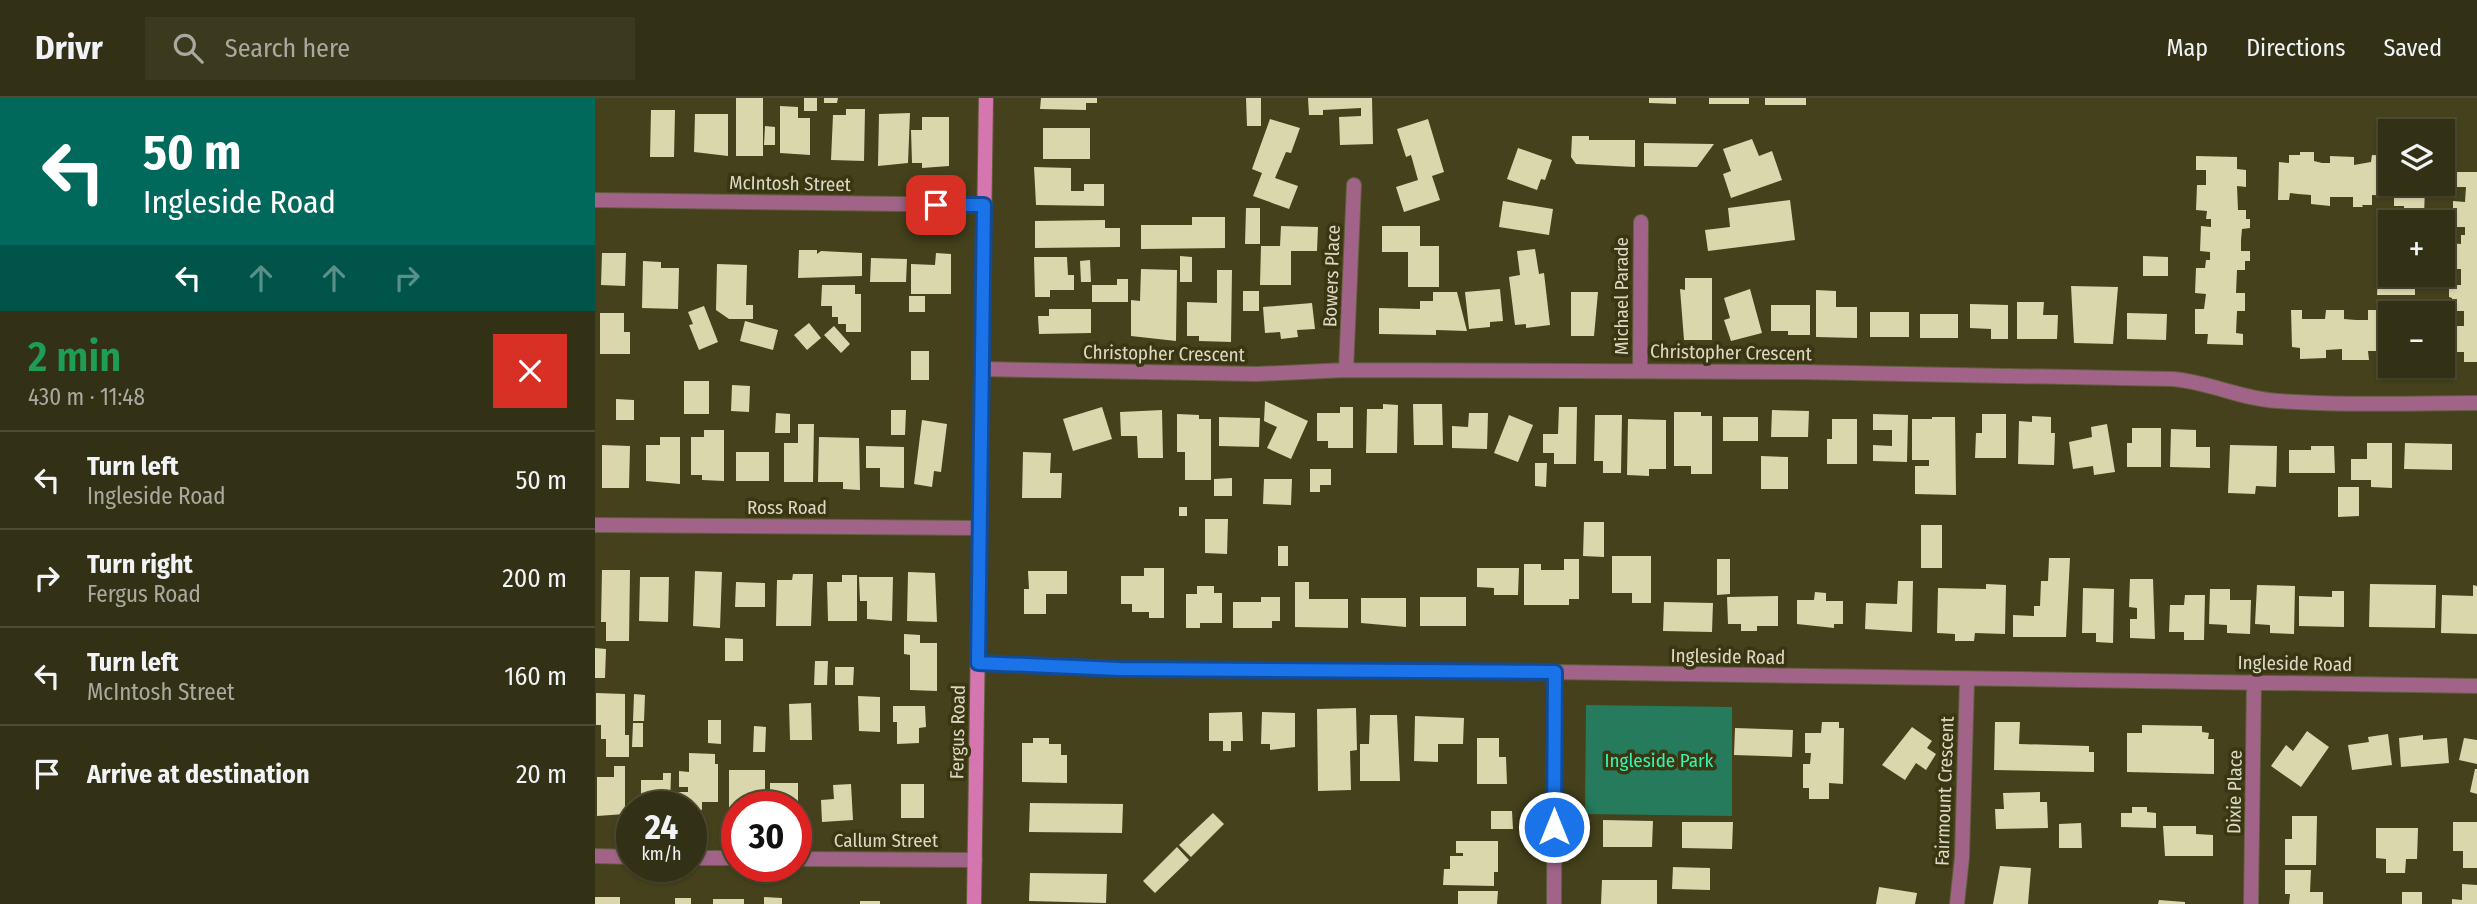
<!DOCTYPE html>
<meta charset="utf-8">
<style>
body{margin:0;font-family:"Fira Sans Condensed",sans-serif;background:#3b391e;color:#f1f3f6;height:100vh;display:flex;flex-direction:column;font-size:26px;white-space:nowrap}
*{box-sizing:border-box;margin:0}
p{font-size:23px;color:#a9a9a0}
.icon{flex:none;width:38px;height:38px;fill:none;stroke:currentColor;stroke-width:2;stroke-linecap:round;stroke-linejoin:round}
.map{position:relative;flex:1;overflow:hidden}
.details{display:flex;flex-direction:column;background:#333115;width:595px}
.details>*{flex:none}
.banner{background:#00695c;color:#fff;overflow:hidden}
.buttons{position:absolute;left:1783px;top:21px;display:grid;gap:14px}
.buttons a{display:grid;place-items:center;width:77px;height:77px;border-radius:0px;background:#333115;box-shadow:0 2px 5px #0004,0 0 0 2px #4e4c34;font-size:35px}
.speed{position:absolute;left:21px;top:693px;display:flex;gap:14px;font-size:35px;font-weight:700;text-align:center}
.speed>*{display:grid;place-content:center;width:91px;height:91px;border-radius:50%;background:#333115;box-shadow:0 2px 5px #0004,0 0 0 2px #4e4c34;line-height:1}
.speed small{font-size:18px;font-weight:400}
.speed .limit{border:10px solid #d22;background:#fff;color:#111}
.pin{position:absolute;display:grid;place-items:center;width:60px;height:60px;color:#fff;margin:-30px;border-radius:14px;box-shadow:0 4px 10px #0006}
.me{position:absolute;width:77px;margin:-38px;rotate:0deg;stroke-linejoin:round;filter:drop-shadow(0 0 5px #0008)}
.turn{display:flex;align-items:center;gap:24px;height:147px;padding:0 28px;font-size:32px}
.turn .icon{width:91px;height:91px;stroke-width:2.5}
.turn b{display:block;font-size:49px;line-height:60px}
.lanes{display:flex;align-items:center;height:66px;padding:0 28px;background:#0003;justify-content:center;gap:35px;direction:ltr}
.lanes .off{opacity:.35}
.round{display:grid;place-items:center;flex:none;width:74px;height:74px;border-radius:0px;background:#3b391e}
.headline{display:flex;align-items:center;justify-content:space-between;height:119px;padding:0 28px}
h1{font-size:42px;font-weight:600;line-height:52px;color:#1e9e55}
ul{padding:0;list-style:none}
li{display:flex;align-items:center;gap:21px;height:98px;padding:0 28px;border-top:2px solid #4e4c34}
li div{flex:1}
li b{display:block;font-size:26px}
li em{font-style:normal}
header{display:flex;align-items:center;gap:42px;box-sizing:border-box;height:98px;padding:0 35px;background:#333115;border-bottom:2px solid #4e4c34}
header strong{font-size:33px}
nav{display:flex;gap:38px;margin-inline-start:auto;font-size:24px}
.search{width:490px;height:63px;background:#3b391e;display:flex;align-items:center;gap:18px;box-sizing:border-box;padding:0 24px;border-radius:0px;color:#a9a9a0;font-size:26px}
main{display:flex;flex:1;min-height:0}
.map>svg:first-child{display:block}
</style>
<header>
<strong>Drivr</strong>
<div class="search"><svg class="icon" aria-label="search" viewBox="0 0 24 24"><circle cx="10" cy="10" r="6"/><path d="M15 15l6 6"/></svg>Search here</div>
<nav><a>Map</a><a>Directions</a><a>Saved</a></nav>
</header>
<main>
<section class="details">
<div class="banner">
<div class="turn"><svg class="icon" aria-label="left" viewBox="0 0 24 24"><path d="M17 20v-9H6M10 6l-5 5 5 5"/></svg><div><b>50 m</b>Ingleside Road</div></div>
<div class="lanes"><svg class="icon" aria-label="left" viewBox="0 0 24 24"><path d="M17 20v-9H6M10 6l-5 5 5 5"/></svg><svg class="icon off" aria-label="ahead" viewBox="0 0 24 24"><path d="M12 20V5M6 11l6-6 6 6"/></svg><svg class="icon off" aria-label="ahead" viewBox="0 0 24 24"><path d="M12 20V5M6 11l6-6 6 6"/></svg><svg class="icon off" aria-label="right" viewBox="0 0 24 24"><path d="M7 20v-9h11M14 6l5 5-5 5"/></svg></div>
</div>
<div class="headline"><div><h1>2 min</h1><p>430 m · 11:48</p></div><a class="round" style="background:#d93025;color:#fff"><svg class="icon" aria-label="close" viewBox="0 0 24 24"><path d="M6 6l12 12M18 6L6 18"/></svg></a></div>
<ul>
<li><svg class="icon" aria-label="left" viewBox="0 0 24 24"><path d="M17 20v-9H6M10 6l-5 5 5 5"/></svg><div><b>Turn left</b><p>Ingleside Road</p></div><em>50 m</em></li>
<li><svg class="icon" aria-label="right" viewBox="0 0 24 24"><path d="M7 20v-9h11M14 6l5 5-5 5"/></svg><div><b>Turn right</b><p>Fergus Road</p></div><em>200 m</em></li>
<li><svg class="icon" aria-label="left" viewBox="0 0 24 24"><path d="M17 20v-9H6M10 6l-5 5 5 5"/></svg><div><b>Turn left</b><p>McIntosh Street</p></div><em>160 m</em></li>
<li><svg class="icon" aria-label="arrive" viewBox="0 0 24 24"><path d="M6 21V4h12l-3 4 3 4H6"/></svg><div><b>Arrive at destination</b></div><em>20 m</em></li>
</ul>
</section>
<div class="map">
<svg width="1882" height="806" viewBox="0 0 1882 806">
<rect width="100%" height="100%" fill="#44411c"/>
<path fill="#257b5b" d="M991,607L1137,609V718L990,716Z"/>
<path fill="#dad7ad" d="M141,0H168V58H141Z
M209,0H222V13H209Z
M229,0H243L242,5H229Z
M446,0H502V5H491V12L445,11Z
M651,0H666V28H652Z
M713,0H777L778,46L745,47L744,19L766,18V10L728,12V17H714Z
M1054,0H1081V6L1054,5Z
M1114,0H1154V6H1114Z
M1170,0H1211V7H1170Z
M185,8L203,9V20H215V57L185,55Z
M251,11H270L269,63L236,62L238,17H251Z
M56,12H80L79,59H55Z
M315,15L313,65L283,68L284,16Z
M100,16H133V58L99,54Z
M327,19H354V68L327,70V65H317L316,32H327Z
M675,21L705,30L696,55L691,54L680,80L703,88L694,111L658,98L667,75L657,71Z
M833,21L849,74L837,78L845,102L809,114L801,89L823,82L816,57L811,59L802,31Z
M170,28L180,29V47H169Z
M448,30H495V61H448Z
M977,38H994V42H1040V69L981,66L976,59Z
M1157,41L1164,58L1177,53L1187,82L1136,100L1128,76L1136,73L1128,51Z
M1049,45L1119,46L1102,69L1049,68Z
M923,50L957,62L950,82L946,81L942,92L912,81Z
M1705,54H1719V63L1727,65H1735V58L1759,59V67L1776,64L1777,57L1796,58V86L1818,90V86H1830L1829,120L1809,124V108H1799V98L1777,97V107H1767L1768,109H1758V99H1735V108L1716,106V97L1703,96L1695,95L1694,102H1683L1684,64L1694,65V57H1705Z
M1601,58L1642,59V71L1651,72V89L1642,88L1643,112H1651V121H1655V130L1647,131L1646,142V153H1655V163H1650V172H1642L1641,195H1650V213H1642L1641,235L1648,236V247L1612,246L1613,236H1600V211H1609L1611,196L1600,195L1601,170H1610L1611,162H1615V154L1605,153L1606,128L1616,129V121H1611L1612,113L1601,112L1602,87H1611V72H1601Z
M439,69L476,70V93H489V86H509V108L441,107Z
M1857,74H1882V264H1869V254H1857L1856,228H1869V213H1857V200L1854,199V187H1866V171H1854V145L1866,146V137H1870V129H1858V103L1870,104L1871,89H1857Z
M1195,102L1200,142L1113,153L1110,132L1135,129L1133,110Z
M908,103L958,111L954,137L904,129Z
M651,110H665V146H650Z
M597,119H630V150L546,151V127H597Z
M510,122V130H525V149L440,150V123Z
M686,128L723,129L722,153H696V187H665L666,148H685Z
M787,128H825V148H844V189H813V154H787Z
M940,151L944,176L949,175L955,227L931,230V226L920,227L914,179L925,177L922,153Z
M204,152H222V156L226,153L267,155V178L203,180Z
M7,155H31L30,188L6,187Z
M341,155L356,156V196H316V166L340,167Z
M585,158L597,159V184H585Z
M1548,158L1573,159V178H1548Z
M439,159H472L473,177H479V192H455V199H440Z
M276,160L312,161L311,184H275Z
M495,162L496,184H486L485,163Z
M48,163L66,164V170H84L83,211L47,210Z
M122,166L152,167L151,207H158V221H134L121,212Z
M546,171L582,172L581,243L536,238V202L545,203Z
M622,172H637L636,244L604,243V238H592V204L622,205Z
M1804,177H1831V185H1820V197H1782L1783,180H1804Z
M1090,180H1117V242H1089L1085,191L1090,192Z
M522,181H533V204H497V187H522Z
M227,187H260V196H266V234H251V226H243V219H237V208H226Z
M1476,188L1523,189L1518,246L1479,245Z
M905,191L908,223L895,224V229L874,231L870,194Z
M1155,191L1167,235L1136,243L1129,222L1135,220L1129,200Z
M1221,192L1241,193V209H1262V240L1221,239Z
M648,193H664V213H648Z
M838,194H862L872,233L841,232V237L784,236V210L825,211V203H838Z
M976,194H1003L999,238H976Z
M314,198H330V214H314Z
M1422,204H1449L1448,217H1463L1462,241H1422Z
M717,205L720,231L702,232L703,239L686,241L685,234L670,235L668,209Z
M1375,206L1413,207V241H1396V231L1375,230Z
M1176,207H1215V237H1193V233H1176Z
M109,208L123,244L104,252L94,227L98,226L93,214Z
M454,211H496V235L444,236L443,218H454Z
M1696,212H1707V221H1730L1731,212H1749V221L1761,222H1773V212H1781V236L1796,235V253H1773L1774,262H1747V251L1731,252V260L1705,261V250L1697,249Z
M1804,213H1829V215H1804Z
M1275,214H1314V239H1275Z
M5,215H29V234H35V256H5Z
M1532,215L1572,216L1571,242L1532,241Z
M1325,216H1363V240H1325Z
M150,223L183,232L178,252L145,243Z
M214,225L226,240L212,252L199,237Z
M239,228L255,246L246,255L229,237Z
M316,253H334V282H316Z
M89,283H114V316H89Z
M137,287L155,288L154,314L136,313Z
M21,301L39,302V322H21Z
M670,303L713,323L696,361L672,350L682,329L669,323Z
M788,306L803,307L802,355H771L772,311H788Z
M818,306H847L848,347H819Z
M507,309L517,341L478,353L468,321Z
M745,309H758V350H733V343H722V315H745Z
M964,309H982L981,366H959V355H948V336H963Z
M296,312H311L310,337H296Z
M567,312L568,360H543L542,338H526L525,314Z
M1177,312L1214,313L1213,339H1176Z
M1079,314H1106V318H1117V376H1096V368H1079Z
M181,315L195,316V335H180Z
M874,315H893L892,351L857,350V328L873,329Z
M582,316L604,317V321H616V382H590V354H582Z
M1278,316L1313,317L1312,364L1278,363V347L1297,348V332H1278Z
M1387,316H1411V360H1380L1381,335H1387Z
M914,317L938,327L923,364L899,355Z
M1000,317H1027L1026,375H1008V363H999Z
M1437,318L1456,319V335H1460L1459,367L1423,366L1424,323L1437,324Z
M624,319L665,320L664,349L624,348Z
M1128,319H1163V343H1128Z
M1337,319H1360L1361,397L1320,396V368H1334V362H1317V321H1337Z
M1033,321L1071,322V371H1054V378L1032,377Z
M1237,321H1262V366H1232V341H1237Z
M327,322L352,326L346,374L339,373L337,389L319,386Z
M203,326H219L218,384H189V345H203Z
M1512,326L1520,374L1499,377L1498,368L1478,371L1474,344L1497,339L1496,329Z
M1537,330H1566V369H1532V345H1537Z
M1576,331L1601,332V349H1615V370L1575,369Z
M109,332H129V383L107,382V377H96V339H109Z
M65,339H85V386L51,383V347H65Z
M224,339L264,340L265,392L248,391V384H223Z
M1772,345H1797V390L1776,389V382H1756V361H1772Z
M1810,345L1857,346V372L1809,371Z
M7,347L35,348L34,390H7Z
M1635,347L1682,348L1681,389L1661,388L1660,396L1633,395Z
M271,348L309,349V390L285,389V370H271Z
M1716,348H1739L1740,375H1694V352H1716Z
M141,354H174V383H141Z
M428,354L456,355L455,375H467L466,400H427Z
M1166,358L1193,359V391H1166Z
M940,365H952L951,389L940,388Z
M715,371H736V387H725V394H715Z
M637,380V398H619V381Z
M669,381H697L696,407L668,406Z
M1743,389H1764V418L1743,419Z
M584,409H592V418H584Z
M610,421H633L632,456L610,455Z
M989,424H1009V459L988,458Z
M1326,427H1347V470H1326Z
M683,448H693V468H683Z
M1017,458H1056V505H1037V495H1017Z
M1454,460H1475L1471,539H1418V517L1439,518V508H1445L1446,483H1453Z
M969,461H984V501H974V507H929V466H946V472H969Z
M1122,461H1135V496L1122,497Z
M549,470H569V520H554V514H537V506H526V478H549Z
M882,470H924L923,497H899V490L882,489Z
M7,472H35L34,543H11V524H6Z
M100,473L127,474L125,530L98,528Z
M433,473H472V496H451V516H429V491H434Z
M313,474L340,475L342,524L312,523Z
M198,476H218L216,528H181L182,482H197Z
M247,477H262V523H233L232,484H247Z
M45,479H74L73,524L44,523Z
M264,479H298L297,523L272,521V503H265Z
M1535,481H1558L1560,541L1535,540V521H1542V510L1534,509Z
M1303,483H1318L1317,534L1270,531L1271,505L1302,506Z
M141,484L170,485V509H140Z
M700,484H714V501H753V530L700,529Z
M1391,486L1411,487L1410,536L1380,535L1379,543H1360V536L1342,535L1343,490L1391,491Z
M1775,486L1841,487L1840,530L1774,529Z
M1662,487L1700,488L1699,536L1675,535V527L1660,526Z
M1878,487L1882,488V536L1846,535L1847,497L1878,498Z
M602,488H619V495H627V525H605V530H591V496H602Z
M1488,490L1519,491L1518,545L1501,544V535H1487Z
M1615,491H1635V502H1656L1655,536L1632,535V527L1614,526Z
M1737,493H1749V529L1704,528V498L1737,499Z
M1220,494L1231,495V503H1248V526H1239V530L1202,526V502H1219Z
M1590,497H1610L1609,542H1589V534H1574L1575,507H1589Z
M1183,498V528H1162V533H1146V526H1133L1132,499Z
M666,499H685V523H677V530H638V504H666Z
M825,499H871V528H825Z
M766,500H811V529L766,525Z
M1069,504L1118,505L1117,534L1068,533Z
M309,536L325,537V545H342V593L315,592V557L309,556Z
M130,540L148,541V563H130Z
M0,550L11,551L10,580H0Z
M220,563H233L232,587H219Z
M240,569H259L258,587H240Z
M1,595L30,596V637H34V659H11V641H6V627H1Z
M39,596L50,597L49,623H38Z
M263,598L285,599V634L264,633Z
M216,605L217,642H195L194,606Z
M298,608H330L331,629L324,630V645L302,646V624H298Z
M761,610L762,652L755,653L756,692L723,693L722,611Z
M647,614L648,643H636V653H628V643H614V615Z
M667,614L700,615V649L675,652V646H666Z
M775,617H802L805,683H765V646H774Z
M820,618L869,620L868,646H843V664L819,663Z
M113,622H126V646L113,645Z
M1227,624H1244V630H1249L1248,686L1234,685V701H1214V690H1208V666H1215L1216,655H1210V635H1226Z
M1400,624H1425L1424,646L1494,648V654H1499V674L1399,672Z
M38,625H48V649H37Z
M1547,627L1607,628V634L1614,635L1613,641H1619V676L1532,674V635H1547Z
M159,628L171,629L170,654H158Z
M1317,629L1337,643L1332,650L1341,656L1331,672L1321,665L1310,682L1287,667Z
M1140,630L1198,632L1197,659L1139,657Z
M1712,633L1734,649L1706,689L1676,668L1691,647L1698,653Z
M1793,636L1797,667L1757,672L1753,647L1774,644L1773,639Z
M1828,637V642L1852,640L1854,665L1806,669L1804,640Z
M438,640H454V646H466V657H472V685L427,684V645H438Z
M882,640H904V659H911L912,686H882Z
M1869,640L1882,642V666L1864,662Z
M94,655L120,656V666H123V704H107V712L83,709V694H93V689H84V673L94,674Z
M19,668H30V716L2,718V679H19Z
M1880,671H1882V696L1875,694Z
M134,672H170V700H157V709H142V718L134,719Z
M68,675H76L75,709H46V682H68Z
M175,685H203V709H175Z
M256,686L258,722L227,724L226,702L239,701L238,687Z
M306,686H329V720H306Z
M1445,694V704H1452L1453,730L1401,731L1400,711H1409L1408,695Z
M435,705L528,706L527,735L434,734Z
M1537,709H1552V714L1561,715V730L1526,729V715H1537Z
M896,713H917L918,731H896Z
M618,715L629,726L596,759L584,747Z
M1697,718H1722L1721,767H1690V741H1697Z
M1008,722L1058,723L1057,749H1008Z
M1087,724H1138L1137,751L1087,750Z
M1858,724H1882V770H1868V753H1858Z
M1486,725L1487,750H1464V726Z
M1568,728H1601V736L1618,737V758H1570Z
M1781,730H1823L1822,761H1811L1810,775H1791V761L1781,760Z
M861,743H903V774H899V788L848,787L849,771H855V758H868V755H861Z
M582,749L594,762L560,795L548,783Z
M1405,768L1436,770L1433,806H1398Z
M1078,769L1115,770V792L1077,791Z
M1690,772H1716L1715,794H1728V806H1694L1695,796H1690Z
M435,775L512,776L511,805L434,803Z
M1007,782H1062V806H1006Z
M1867,786L1882,787V806H1857V801L1867,802Z
M1284,789L1322,795L1320,806H1281Z
M863,793H903L902,806H863Z
M1807,794H1827V806H1807Z
M0,799H25V806H0Z
M169,799L187,800V806H169Z
M80,800H96V806H80Z
M118,801H149V806H118Z
M1564,802L1590,804V806H1563Z
M265,803H285V806H265Z"/>
<g fill="none" stroke-linecap="round" stroke-linejoin="round">
<defs>
<path id="street" d="M0,102L389,107
M386,271L662,276L751,272L1206,274L1578,281C1614,284 1646,301 1683,303C1749,308 1816,305 1882,305
M751,272L759,87
M1045,273L1046,124
M0,427L384,430
M383,565L524,571L960,574L1882,588
M0,758L37,759
M96,760H142
M201,761L380,762
M959,806L960,574
M1362,806L1367,759L1372,582
M1656,806L1659,583"/>
<path id="secondary" d="M379,806L391,0"/>
</defs>
<use href="#street" stroke="#625f3e" stroke-width="16"/>
<use href="#secondary" stroke="#625f3e" stroke-width="16"/>
<use href="#street" stroke="#a16488" stroke-width="14"/>
<use href="#secondary" stroke="#d676b0" stroke-width="14"/>
</g>
<g fill="none" stroke-linecap="round" stroke-linejoin="round">
<defs>
<path id="route" d="M341,107H389L383,565L524,571L960,574L959,729"/>
</defs>
<use href="#route" stroke="#114b97" stroke-width="18"/>
<use href="#route" stroke="#1a73e8" stroke-width="12"/>
</g>
<g text-anchor="middle" stroke-width="7" stroke-linejoin="round" paint-order="stroke">
<g font-size="19" fill="#dbd9c5" stroke="#3a3611">
<text transform="translate(195 85) rotate(1)" y="7">McIntosh Street</text>
<text transform="translate(736 178) rotate(-88)" y="7">Bowers Place</text>
<text transform="translate(1026 198) rotate(-90)" y="7">Michael Parade</text>
<text transform="translate(1136 254) rotate(1)" y="7">Christopher Crescent</text>
<text transform="translate(569 255) rotate(1)" y="7">Christopher Crescent</text>
<text x="192" y="416">Ross Road</text>
<text transform="translate(1133 558) rotate(1)" y="7">Ingleside Road</text>
<text transform="translate(1700 565) rotate(1)" y="7">Ingleside Road</text>
<text transform="translate(362 634) rotate(-89)" y="7">Fergus Road</text>
<text transform="translate(1349 693) rotate(-88)" y="7">Fairmount Crescent</text>
<text transform="translate(1639 694) rotate(-89)" y="7">Dixie Place</text>
<text x="291" y="749">Callum Street</text>
</g>
<g font-size="19" fill="#33f5b3" stroke="#3a3611">
<text x="1064" y="669">Ingleside Park</text>
</g>
</g>
</svg>
<div class="buttons">
<a><svg class="icon" aria-label="layers" viewBox="0 0 24 24"><path d="M12 4l9 5-9 5-9-5zM3 14l9 5 9-5"/></svg></a>
<a>+</a>
<a>−</a>
</div>
<div class="speed"><div>24<small>km/h</small></div><div class="limit">30</div></div>
<div class="pin" style="left:341px;top:107px;background:#d93025"><svg class="icon" aria-label="arrive" viewBox="0 0 24 24"><path d="M6 21V4h12l-3 4 3 4H6"/></svg></div>
<svg class="me" style="left:959px;top:729px" viewBox="-20 -20 40 40"><circle r="17" fill="#1a73e8" stroke="#fff" stroke-width="3"/><path d="M0-11L8 9 0 5-8 9z" fill="#fff"/></svg>
</div>
</main>
